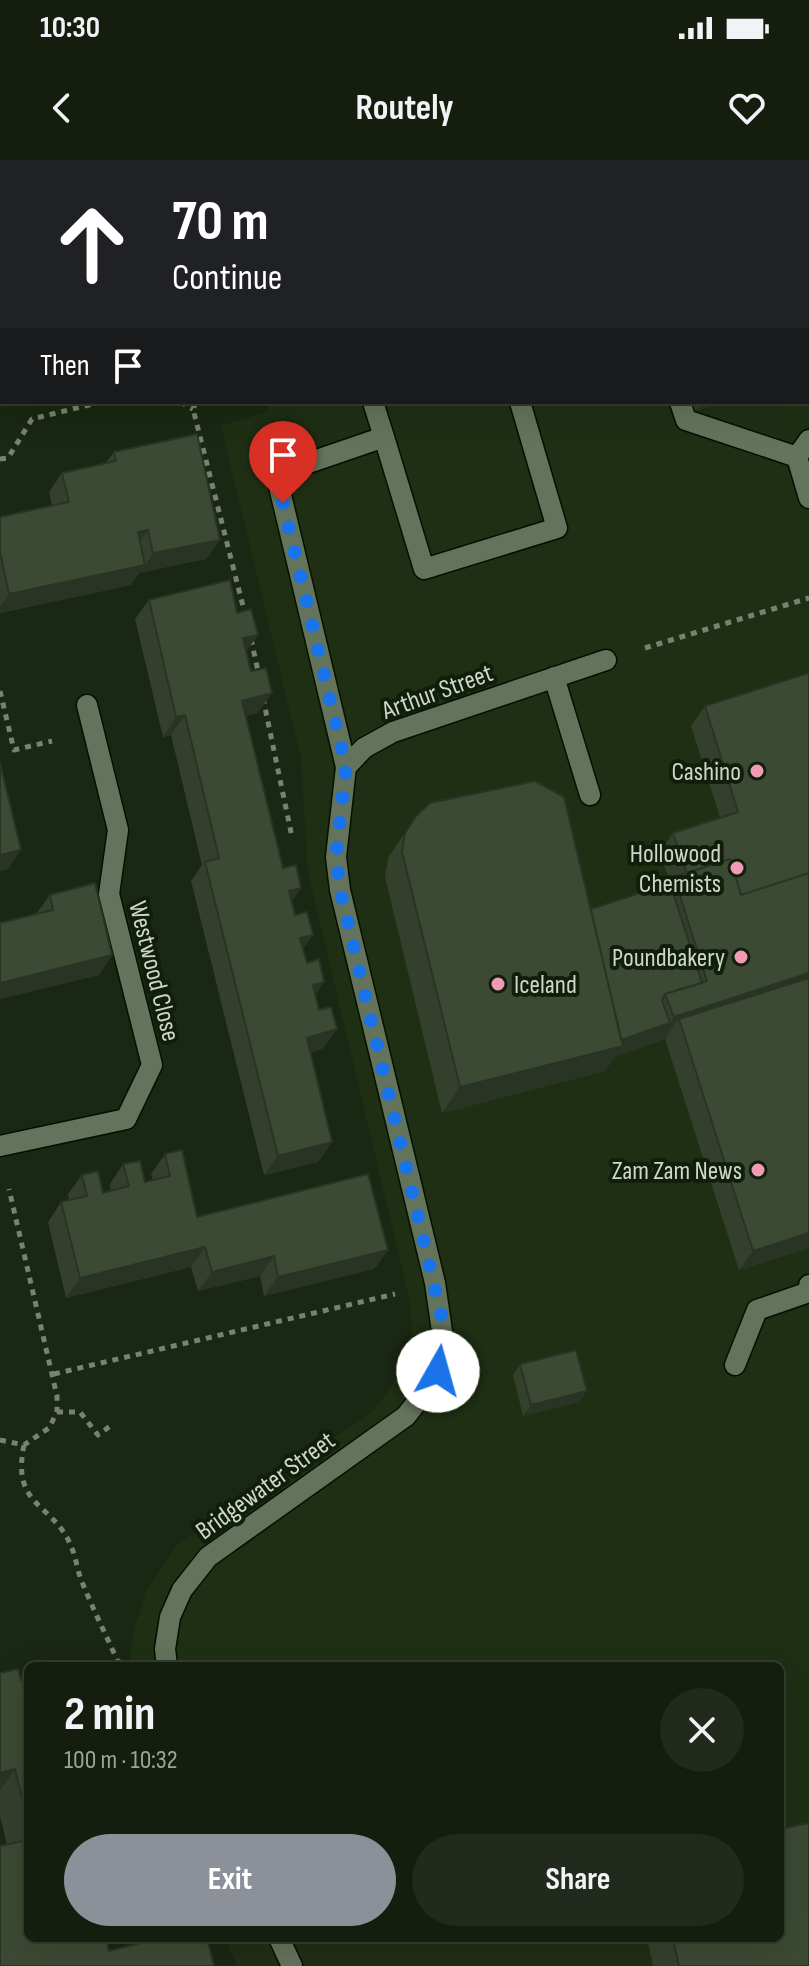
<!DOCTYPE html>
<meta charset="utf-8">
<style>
body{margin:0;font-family:"Sofia Sans Condensed",sans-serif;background:#212a1c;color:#f1f3f6;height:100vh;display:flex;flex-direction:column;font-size:30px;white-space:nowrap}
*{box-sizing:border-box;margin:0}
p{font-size:26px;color:#9da29e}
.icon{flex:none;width:44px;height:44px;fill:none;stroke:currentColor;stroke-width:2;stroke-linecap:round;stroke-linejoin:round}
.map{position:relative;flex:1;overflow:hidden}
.panel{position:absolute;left:24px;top:1502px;width:760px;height:280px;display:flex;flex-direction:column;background:#141d0e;border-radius:12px;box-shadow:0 8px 32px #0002,0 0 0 2px #333b2e}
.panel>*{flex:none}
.banner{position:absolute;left:0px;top:0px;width:810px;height:244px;box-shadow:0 8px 32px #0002,0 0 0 2px #333b2e;background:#202124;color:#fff;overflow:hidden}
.pin{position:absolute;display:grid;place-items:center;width:68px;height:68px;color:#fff;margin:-82px -34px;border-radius:50% 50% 50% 0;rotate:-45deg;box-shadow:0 0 8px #0007}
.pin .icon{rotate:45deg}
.me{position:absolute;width:88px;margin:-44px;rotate:7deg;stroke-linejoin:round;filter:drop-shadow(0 0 6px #0008)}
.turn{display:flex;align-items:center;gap:28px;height:168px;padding:0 40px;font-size:36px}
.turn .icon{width:104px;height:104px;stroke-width:2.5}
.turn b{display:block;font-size:56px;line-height:68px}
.then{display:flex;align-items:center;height:76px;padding:0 40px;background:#0003;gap:16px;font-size:30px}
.round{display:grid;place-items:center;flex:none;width:84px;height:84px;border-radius:42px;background:#212a1c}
.summary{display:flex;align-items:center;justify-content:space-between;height:136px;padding:0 40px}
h1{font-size:48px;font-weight:700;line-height:60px}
.action{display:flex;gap:16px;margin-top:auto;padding:16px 40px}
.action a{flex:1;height:92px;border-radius:48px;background:#8c9099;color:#fff;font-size:32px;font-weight:700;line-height:92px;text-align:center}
.action a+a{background:#212a1c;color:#f1f3f6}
.status{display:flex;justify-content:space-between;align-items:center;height:56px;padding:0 40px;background:#141d0e;direction:ltr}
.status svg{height:22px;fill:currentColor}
header{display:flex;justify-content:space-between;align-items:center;height:104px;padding:0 40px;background:#141d0e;font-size:36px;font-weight:700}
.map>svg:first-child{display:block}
</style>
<div class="status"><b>10:30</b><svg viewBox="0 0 49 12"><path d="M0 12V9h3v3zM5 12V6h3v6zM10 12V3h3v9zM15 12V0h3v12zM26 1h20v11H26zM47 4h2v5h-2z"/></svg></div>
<header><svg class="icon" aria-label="back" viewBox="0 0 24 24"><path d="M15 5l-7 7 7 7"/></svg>Routely<svg class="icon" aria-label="heart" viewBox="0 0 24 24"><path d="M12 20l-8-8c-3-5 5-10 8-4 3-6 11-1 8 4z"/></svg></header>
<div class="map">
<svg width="809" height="1806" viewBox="0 0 809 1806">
<rect width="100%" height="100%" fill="#1a2712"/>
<path fill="#1f2f14" d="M213,0H809V1806H237L225,1778H780V1506H128L135,1466L147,1429L175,1387L374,1250L400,1214L412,1183L411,1146L308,713L301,598L221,266L267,252L270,242H808V2Z"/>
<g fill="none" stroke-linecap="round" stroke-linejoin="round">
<defs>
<path id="service" d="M299,0V2
M448,0V2
M384,277L424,409L557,368L520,242
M554,517L590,635
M346,607L276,314L384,277L373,242
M346,607L364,588L393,572L606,500"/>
<path id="pedestrian" d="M607,0L608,2
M680,242L686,260L797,297
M797,297L809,338
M797,297L809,280
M735,1205L757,1150L809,1132V1125"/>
<path id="minor" d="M0,986L126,959L152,905L109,734L118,670L87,545
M167,1506L165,1489L170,1457L182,1430L208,1397L406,1256L424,1233L438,1211L444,1185L435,1123L340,730L336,697L346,607
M279,1778L292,1806"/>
</defs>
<use href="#service" stroke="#051001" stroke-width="23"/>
<use href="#pedestrian" stroke="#051001" stroke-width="23"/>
<use href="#minor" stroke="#051001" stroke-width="23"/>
<path stroke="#778271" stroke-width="5" stroke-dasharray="6 6" stroke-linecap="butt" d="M184,0L185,2
M0,145L2,146
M180,242L193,249
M196,242L193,249L245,454
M0,299L8,298L32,259L101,242
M251,479L259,516
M645,488L809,438
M0,531L14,590L52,581
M263,538L292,677
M54,1214L395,1134
M57,1252H80L98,1275L113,1264
M0,1280L24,1285L49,1268L57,1252V1236L9,1029
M24,1285C11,1348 53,1342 71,1386C76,1397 77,1410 82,1422C93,1449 106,1475 118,1502H125"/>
<use href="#service" stroke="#64735b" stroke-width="20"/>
<use href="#pedestrian" stroke="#64735b" stroke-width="20"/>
<use href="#minor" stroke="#64735b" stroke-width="20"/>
</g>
<path fill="#34402c" d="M30,0H156L157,2H30Z
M620,0H809V216L808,217V2H620Z
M693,242H724L695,251Z
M114,292L220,380L206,399L139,412L131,425L0,453V357L52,346L49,332L62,313L106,303Z
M149,440L237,453L258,475L246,491L258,553L245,556L283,708L301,728L291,741L315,835L323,889L310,892L332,982L318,1002L264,1015L191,721L202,705L171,575L163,577L135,459Z
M809,513V1088L739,1110L665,879L615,897L605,911L442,953L385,717L388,698L416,656L591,749L670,723L660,692L673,673L720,657L691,566L705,546Z
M50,735L112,795L99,815L0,839V763L36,754Z
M165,994L197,1057L388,1090L374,1109L264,1136L260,1116L198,1131L191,1107L66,1138L48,1062L61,1042L69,1040L68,1034L82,1015L103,1033L111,1031L110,1024L123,1004L145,1022L153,1020L151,1014Z
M520,1204L579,1242L523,1256L513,1215Z
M0,1513L21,1520L28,1518V1778L109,1791L0,1806L7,1685L0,1656Z
M647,1778H780L809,1806H653Z"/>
<path fill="#2a3424" d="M808,194H809L808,217Z
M701,242H724L695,251Z
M148,370L134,390L138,372Z
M220,380L206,399L140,413L153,393Z
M145,405L131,425L0,453V447L9,434Z
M258,475L244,495L243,478Z
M272,533L258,553L228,561L242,541Z
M185,555L171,575L163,577L176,557Z
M21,690L8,709L0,711V695Z
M301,728L287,748L289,731Z
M313,775L299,795L300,778Z
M112,795L99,815L0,839V823Z
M809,813V833L679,859L665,879L615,897L605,911L442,953L460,927L617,881L670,863L674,857Z
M324,822L311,842L313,825Z
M337,869L323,889L293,897L307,878Z
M332,982L318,1002L264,1015L278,996Z
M809,1073V1088L739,1110L753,1091Z
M205,1087L191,1107L66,1138L80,1118Z
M388,1090L374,1109L264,1136L278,1117Z
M274,1096L260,1116L198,1131L212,1112Z
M587,1231L579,1242L523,1256L531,1245Z
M15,1609L0,1631V1613Z"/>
<path fill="#3c4a33" stroke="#2a3424" stroke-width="2" d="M48,0H156L157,2H48Z
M648,0H809V194H808V2H649Z
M197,274L220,380L153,393L148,370L138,372L145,405L9,434L0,392V357L69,342L62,313L116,301L114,292Z
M230,420L237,453L251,449L258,475L243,478L251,511L266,508L272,533L242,541L283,708L296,705L301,728L289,731L295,755L307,752L313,775L300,778L307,803L319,799L324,822L313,825L319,850L331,847L337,869L307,878L332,982L278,996L205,702L219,698L185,555L176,557L149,440Z
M809,513V713L741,735L730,699L687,713L673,673L738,652L705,546Z
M0,603L21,690L0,695Z
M535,621L564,637L623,886L460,927L402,692L405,673L416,656L430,643Z
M730,699L741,735L809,713V813L674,857L665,834L707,821L674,717Z
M95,723L112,795L0,823V763L53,750L50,735Z
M670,723L702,823L665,834L662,840L670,863L621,880L591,749Z
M809,818V1073L753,1091L679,859Z
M182,990L197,1057L368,1014L388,1090L278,1117L274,1096L212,1112L205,1087L80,1118L61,1042L87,1036L82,1015L98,1011L103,1033L129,1026L123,1004L140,1001L145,1022L170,1016L165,994Z
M576,1190L587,1231L531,1245L520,1204Z
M18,1509L21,1520L28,1518V1661L15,1609L0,1613V1513Z
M809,1663V1806H679L673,1778H780V1669Z
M28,1680V1778H106L109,1791L159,1778H207L214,1806H0V1686Z"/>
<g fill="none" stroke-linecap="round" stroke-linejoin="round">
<path stroke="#1a73e8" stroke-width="14" stroke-dasharray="0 25.2" d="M283,343L346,607L336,697L340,730L441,1154L444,1185L438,1211"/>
</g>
<g fill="#f09ab6" stroke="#111e09" stroke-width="3">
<circle cx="757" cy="611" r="8"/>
<circle cx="737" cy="708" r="8"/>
<circle cx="741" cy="797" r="8"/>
<circle cx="498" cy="824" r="8"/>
<circle cx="758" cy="1010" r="8"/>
</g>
<g text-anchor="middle" stroke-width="8" stroke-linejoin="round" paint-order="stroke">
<g font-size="26" fill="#ced7c9" stroke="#111e09">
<text transform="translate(437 531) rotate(-20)" y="9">Arthur Street</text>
<text transform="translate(155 811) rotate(76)" y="9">Westwood Close</text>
<text transform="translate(265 1325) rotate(-36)" y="9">Bridgewater Street</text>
</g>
<g font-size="26" fill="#ced7c9" stroke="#111e09" text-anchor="end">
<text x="741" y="620">Cashino</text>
<text x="721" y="702">Hollowood<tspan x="721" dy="30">Chemists</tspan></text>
<text x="725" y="806">Poundbakery</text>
<text x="514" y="833" text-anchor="start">Iceland</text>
<text x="742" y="1019">Zam Zam News</text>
</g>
</g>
</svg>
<div class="pin" style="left:283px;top:343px;background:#d93025"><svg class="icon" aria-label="arrive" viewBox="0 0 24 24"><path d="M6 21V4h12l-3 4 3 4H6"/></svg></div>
<svg class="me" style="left:438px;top:1211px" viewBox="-20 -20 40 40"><circle r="19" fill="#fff"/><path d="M0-13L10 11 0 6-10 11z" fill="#1a73e8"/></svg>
<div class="banner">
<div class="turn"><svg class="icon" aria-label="ahead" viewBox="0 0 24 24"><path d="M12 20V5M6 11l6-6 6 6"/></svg><div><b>70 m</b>Continue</div></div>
<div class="then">Then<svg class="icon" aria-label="arrive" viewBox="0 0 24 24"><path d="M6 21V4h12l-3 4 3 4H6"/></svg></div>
</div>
<section class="panel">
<div class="summary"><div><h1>2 min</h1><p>100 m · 10:32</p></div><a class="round"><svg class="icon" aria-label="close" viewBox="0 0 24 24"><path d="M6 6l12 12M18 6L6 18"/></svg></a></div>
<div class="action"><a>Exit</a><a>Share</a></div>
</section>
</div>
